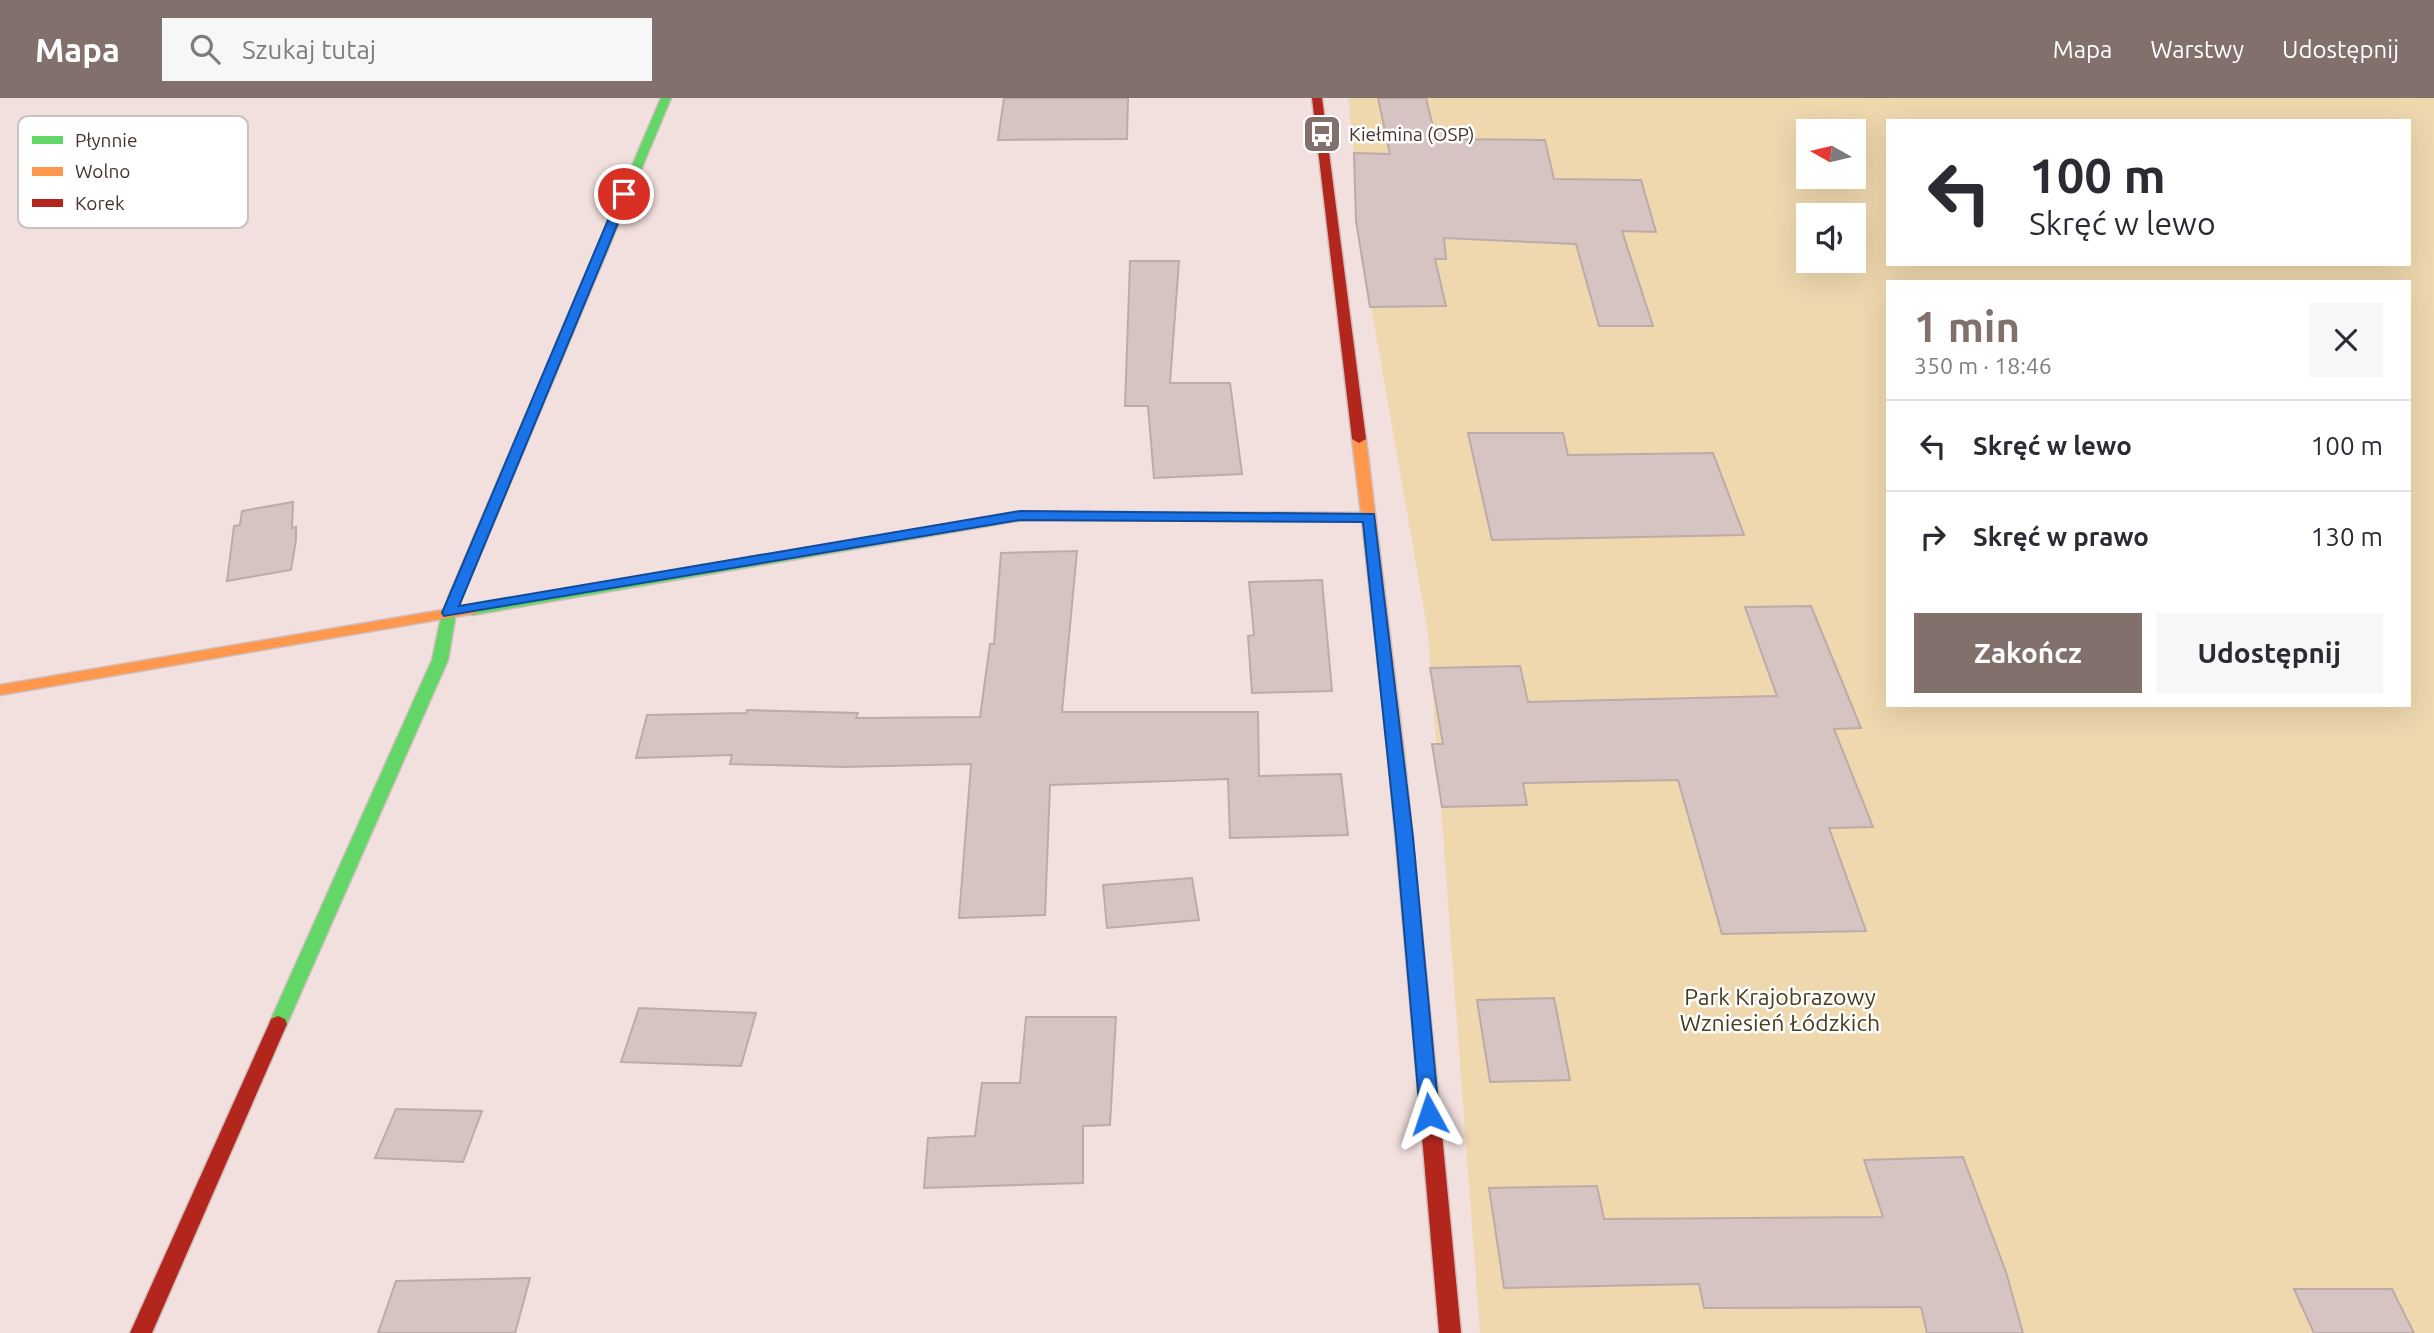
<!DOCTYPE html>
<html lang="pl">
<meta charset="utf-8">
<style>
body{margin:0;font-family:Ubuntu,sans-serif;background:#f7f7f7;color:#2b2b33;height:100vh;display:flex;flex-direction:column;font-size:26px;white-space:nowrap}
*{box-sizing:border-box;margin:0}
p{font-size:23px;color:#7c7c81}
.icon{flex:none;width:38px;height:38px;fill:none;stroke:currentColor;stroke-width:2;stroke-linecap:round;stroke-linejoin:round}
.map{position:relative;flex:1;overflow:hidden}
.sheet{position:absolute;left:1886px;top:182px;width:525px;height:427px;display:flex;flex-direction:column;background:#fff;border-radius:0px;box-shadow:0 7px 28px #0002}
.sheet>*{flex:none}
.guide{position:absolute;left:1886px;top:21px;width:525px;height:147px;border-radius:0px;box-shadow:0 7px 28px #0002;background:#fff;color:#2b2b33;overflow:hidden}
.needle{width:46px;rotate:278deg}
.controls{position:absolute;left:1796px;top:21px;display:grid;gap:14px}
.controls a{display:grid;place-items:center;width:70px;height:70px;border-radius:0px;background:#fff;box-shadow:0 7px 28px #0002;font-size:35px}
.pin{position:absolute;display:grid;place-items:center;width:60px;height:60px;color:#fff;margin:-30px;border:4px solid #fff;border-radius:50%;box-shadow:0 2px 7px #0007}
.me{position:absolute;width:77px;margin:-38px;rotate:355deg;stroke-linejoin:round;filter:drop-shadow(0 0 5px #0008)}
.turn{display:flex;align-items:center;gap:24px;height:147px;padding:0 28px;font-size:32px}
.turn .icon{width:91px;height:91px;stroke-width:2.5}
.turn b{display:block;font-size:49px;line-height:60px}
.round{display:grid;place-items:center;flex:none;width:74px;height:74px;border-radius:0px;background:#f7f7f7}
.head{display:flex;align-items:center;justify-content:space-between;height:119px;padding:0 28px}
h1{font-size:42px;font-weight:700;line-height:52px;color:#82706d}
.action{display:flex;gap:14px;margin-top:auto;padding:14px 28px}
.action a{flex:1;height:80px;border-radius:0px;background:#82706d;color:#fff;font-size:28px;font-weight:700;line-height:80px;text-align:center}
.action a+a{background:#f7f7f7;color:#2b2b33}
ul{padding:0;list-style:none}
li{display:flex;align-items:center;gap:21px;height:91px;padding:0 28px;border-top:2px solid #e1e1e2}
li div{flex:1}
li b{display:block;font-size:26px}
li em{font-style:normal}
header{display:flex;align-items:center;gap:42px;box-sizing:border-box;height:98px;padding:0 35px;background:#82706d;color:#fff}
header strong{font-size:33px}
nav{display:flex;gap:38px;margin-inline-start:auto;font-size:24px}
.search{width:490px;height:63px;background:#f7f7f7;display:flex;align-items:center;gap:18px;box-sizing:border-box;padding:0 24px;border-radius:0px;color:#7c7c81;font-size:26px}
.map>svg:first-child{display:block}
</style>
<header>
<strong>Mapa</strong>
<div class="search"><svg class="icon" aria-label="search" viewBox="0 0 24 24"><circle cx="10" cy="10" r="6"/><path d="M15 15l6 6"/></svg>Szukaj tutaj</div>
<nav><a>Mapa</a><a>Warstwy</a><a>Udostępnij</a></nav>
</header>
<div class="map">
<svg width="2434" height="1235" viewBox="0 0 2434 1235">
<rect width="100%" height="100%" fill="#f1e0dd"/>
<path fill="#efd8ae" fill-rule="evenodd" d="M1348,0H2434V1235H1480L1428,535L1370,202ZM1888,23H2410V166H1888ZM1808,33H1853V79H1808ZM1808,117H1853V163H1808ZM1888,184H2410V607H1888Z"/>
<path fill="#d5c4c2" stroke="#bcaba9" stroke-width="2" d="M1004,0H1128L1127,41L998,42Z
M1378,0H1426L1436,41L1545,42L1554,81L1641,82L1656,134L1622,133L1653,228H1599L1576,146L1444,140L1446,161H1435L1446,208L1370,209L1356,123L1354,55L1390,56Z
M1130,163H1179L1170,285H1230L1242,376L1154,380L1148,308H1125Z
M1468,335H1563L1568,357L1713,355L1744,437L1492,442Z
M293,404L292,430L296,429V442L291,472L227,483L234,428L240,427L242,413Z
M1077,453L1062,614H1258L1259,678L1341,676L1348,737L1230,740L1228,681L1050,687L1045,817L959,820L971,666L843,669L730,666L732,657L636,660L647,617L746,615L747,612L858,615L856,620L980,619L990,546H994L1001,455Z
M1322,482L1332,593L1252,595L1248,538L1254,537L1249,484Z
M1811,508L1861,630L1834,631L1873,729L1829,730L1866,833L1722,836L1678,682L1523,685L1527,707L1442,709L1432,646H1443L1430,570L1520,568L1528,604L1777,598L1745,509Z
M1192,780L1199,822L1107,830L1103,787Z
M1554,900L1570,982L1490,984L1477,902Z
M639,910L756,915L741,968L621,964Z
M1026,919H1116L1110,1027L1083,1028V1085L924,1090L928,1040L975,1038L982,985H1020Z
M396,1011L482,1013L463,1064L375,1060Z
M1963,1059L2006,1174L2023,1235H1927L1921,1209L1704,1210L1699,1186L1504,1190L1489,1090L1597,1088L1604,1121L1883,1119L1864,1062Z
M530,1180L515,1235H378L396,1183Z
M2294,1191H2392L2414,1235H2314Z"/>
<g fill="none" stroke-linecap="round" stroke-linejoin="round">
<defs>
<path id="fast" d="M661,0H671L585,206L579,210L575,209L573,206Z
M1023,414L1030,418L1028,421L472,517L465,512L472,507Z
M455,495L462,500L456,515L448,562L287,926L285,931L278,934L271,931L269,926L432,562L442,515L450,497Z
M1396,649L1404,655L1440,1015L1437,1021L1430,1023L1423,1021L1420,1015L1388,655Z"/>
<path id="slow" d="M579,202L585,206L462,500L455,505L450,503L448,500L573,206Z
M1359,337L1366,341L1404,655L1396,661L1388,655L1362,423L1023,422L1016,418L1023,414L1361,415L1352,341Z
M472,507L477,509L479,512L477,515L0,597V587Z"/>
<path id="jam" d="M1312,0H1322L1366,341L1359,345L1352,341Z
M278,918L285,921L287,926L152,1235H130L269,926L271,921Z
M1430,1007L1437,1009L1440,1015L1461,1235H1439L1420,1015L1423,1009Z"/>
</defs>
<use href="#fast" stroke="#cfbebc" stroke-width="3"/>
<use href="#slow" stroke="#cfbebc" stroke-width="3"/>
<use href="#jam" stroke="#cfbebc" stroke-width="3"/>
<use href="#fast" fill="#63d668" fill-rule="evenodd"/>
<use href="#slow" fill="#ff974d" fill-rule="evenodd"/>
<use href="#jam" fill="#b3261e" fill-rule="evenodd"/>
</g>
<path fill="#1a73e8" stroke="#114b97" stroke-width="2" d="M624,93L630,96L459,508L1020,413L1374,416L1413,739L1439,1016L1436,1022H1422L1420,1016L1396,739L1363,424L1020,422L444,518L442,515L619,96Z"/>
<defs>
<symbol id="bus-square" viewBox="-11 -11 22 22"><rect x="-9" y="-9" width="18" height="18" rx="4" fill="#82706d" stroke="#fff"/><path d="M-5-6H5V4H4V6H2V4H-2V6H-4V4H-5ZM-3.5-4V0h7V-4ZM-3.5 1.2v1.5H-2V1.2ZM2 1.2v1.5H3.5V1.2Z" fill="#fff"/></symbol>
</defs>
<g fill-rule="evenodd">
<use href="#bus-square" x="1300" y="14" width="44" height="44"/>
</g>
<g text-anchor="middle" stroke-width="5" stroke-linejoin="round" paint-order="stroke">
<g font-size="19" fill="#473330" stroke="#fff" text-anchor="start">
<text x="1349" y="43">Kiełmina (OSP)</text>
</g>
<g font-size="23" fill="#483c1c" stroke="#fff">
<text x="1780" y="907">Park Krajobrazowy<tspan x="1780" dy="26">Wzniesień Łódzkich</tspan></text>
</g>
</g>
<rect x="18" y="18" width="230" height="112" rx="10" fill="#fff" stroke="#c8c2c1" stroke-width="2"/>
<rect x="32" y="38" width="31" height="8" fill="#63d668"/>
<rect x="32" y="69" width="31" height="9" fill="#ff974d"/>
<rect x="32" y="101" width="31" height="8" fill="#b3261e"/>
<g font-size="19" fill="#473330">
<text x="75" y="49">Płynnie</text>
<text x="75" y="80">Wolno</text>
<text x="75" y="112">Korek</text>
</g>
</svg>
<div class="controls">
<a><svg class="needle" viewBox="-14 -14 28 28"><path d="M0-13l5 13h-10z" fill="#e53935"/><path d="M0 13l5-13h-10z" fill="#7c7c81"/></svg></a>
<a><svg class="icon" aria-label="sound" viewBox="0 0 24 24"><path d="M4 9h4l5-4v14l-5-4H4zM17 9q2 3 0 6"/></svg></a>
</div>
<div class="pin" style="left:624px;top:96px;background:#d93025"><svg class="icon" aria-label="arrive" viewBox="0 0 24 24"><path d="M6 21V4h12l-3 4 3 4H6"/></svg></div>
<svg class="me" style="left:1429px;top:1016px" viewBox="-20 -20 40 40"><path d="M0-17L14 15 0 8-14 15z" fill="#1a73e8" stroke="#fff" stroke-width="4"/></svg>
<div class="guide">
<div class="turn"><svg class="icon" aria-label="left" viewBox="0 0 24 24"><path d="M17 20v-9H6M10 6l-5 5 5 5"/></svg><div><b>100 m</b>Skręć w lewo</div></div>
</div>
<section class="sheet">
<div class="head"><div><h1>1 min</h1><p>350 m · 18:46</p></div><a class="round"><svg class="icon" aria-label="close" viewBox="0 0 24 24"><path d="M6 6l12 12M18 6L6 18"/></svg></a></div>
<ul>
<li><svg class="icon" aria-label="left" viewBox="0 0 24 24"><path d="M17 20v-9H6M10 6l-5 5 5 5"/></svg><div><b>Skręć w lewo</b></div><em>100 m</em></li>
<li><svg class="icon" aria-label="right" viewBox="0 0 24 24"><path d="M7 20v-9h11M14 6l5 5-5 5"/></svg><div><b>Skręć w prawo</b></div><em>130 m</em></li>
</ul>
<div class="action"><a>Zakończ</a><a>Udostępnij</a></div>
</section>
</div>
